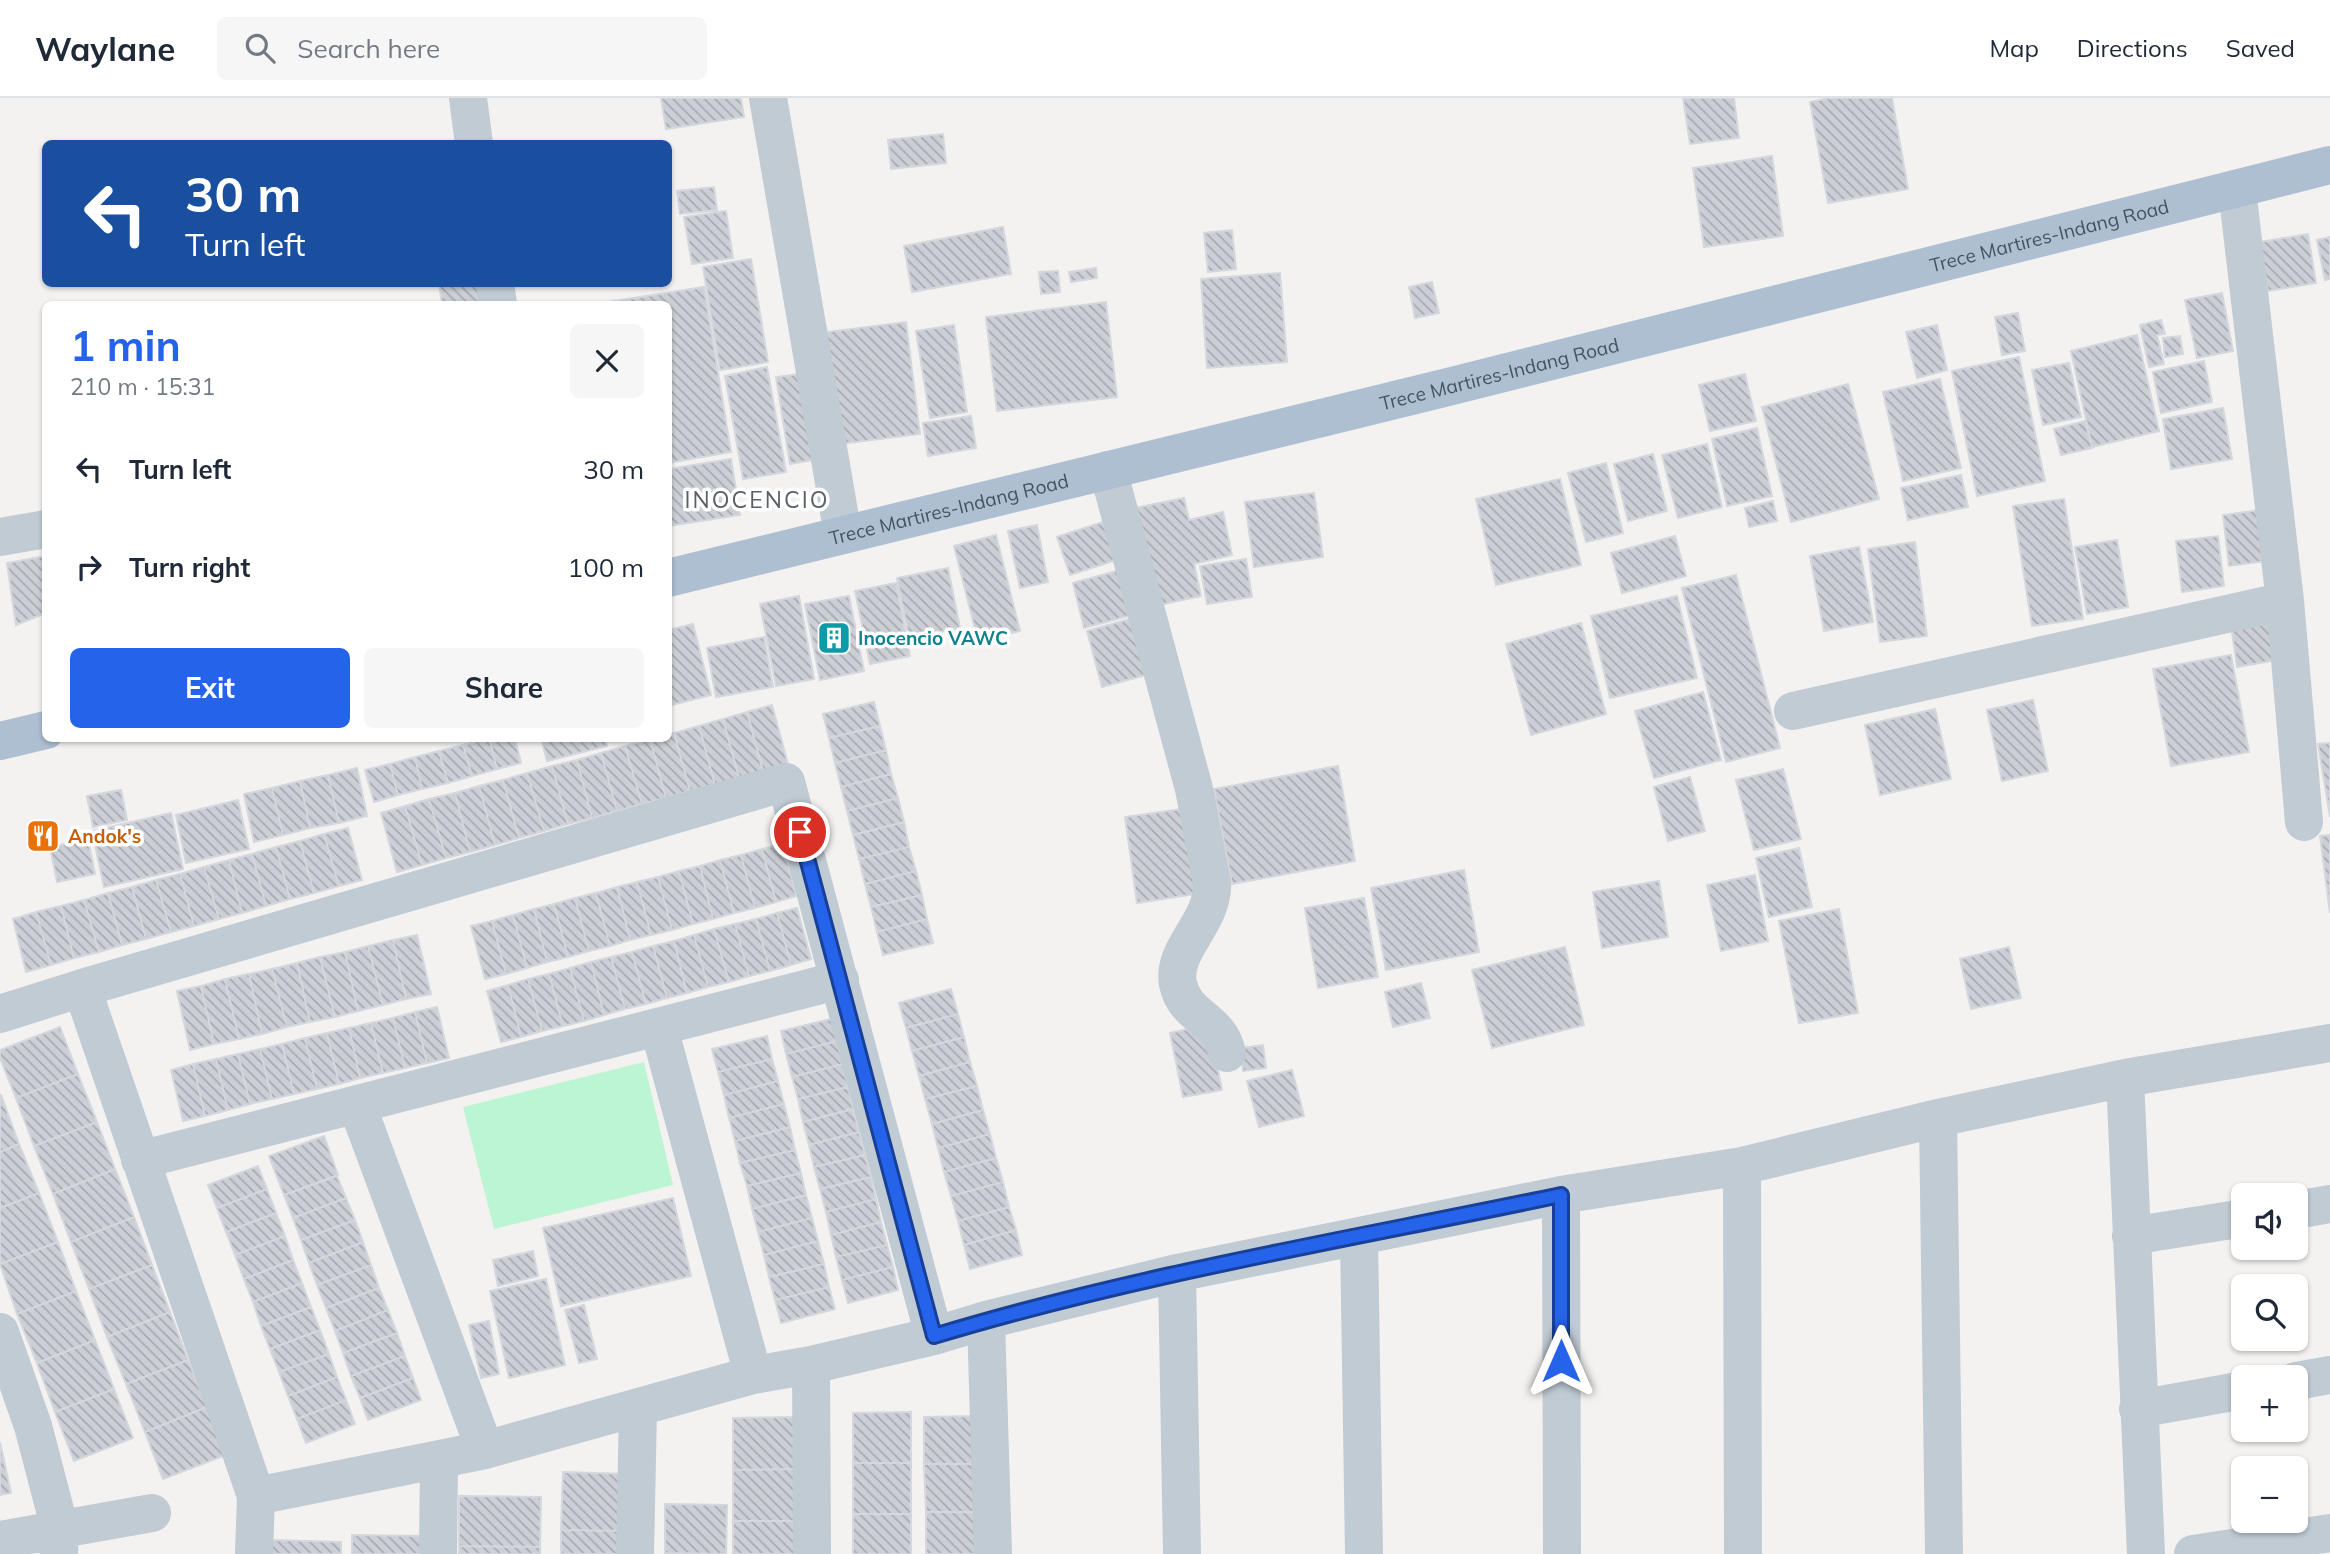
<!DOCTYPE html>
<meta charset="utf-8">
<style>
body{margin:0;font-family:Mulish,sans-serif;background:#f6f6f7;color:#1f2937;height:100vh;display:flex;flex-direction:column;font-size:26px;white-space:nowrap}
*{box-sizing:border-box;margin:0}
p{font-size:23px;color:#747a83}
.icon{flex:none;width:38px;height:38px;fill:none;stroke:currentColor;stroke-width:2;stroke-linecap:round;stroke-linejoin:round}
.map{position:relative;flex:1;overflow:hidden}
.sheet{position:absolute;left:42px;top:203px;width:630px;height:441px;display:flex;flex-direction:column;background:#fff;border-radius:10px;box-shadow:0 2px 5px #0004}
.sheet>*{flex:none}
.top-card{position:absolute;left:42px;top:42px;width:630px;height:147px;border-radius:10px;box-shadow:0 2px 5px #0004;background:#1a4fa0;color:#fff;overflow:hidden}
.fabs{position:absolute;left:2231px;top:1085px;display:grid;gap:14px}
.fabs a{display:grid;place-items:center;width:77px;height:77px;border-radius:10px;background:#fff;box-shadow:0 2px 5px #0004;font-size:35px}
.pin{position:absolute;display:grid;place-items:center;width:60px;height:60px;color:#fff;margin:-30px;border:4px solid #fff;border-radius:50%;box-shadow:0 2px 7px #0007}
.me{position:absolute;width:77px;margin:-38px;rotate:0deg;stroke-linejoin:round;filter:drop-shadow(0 0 5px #0008)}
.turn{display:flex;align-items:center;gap:24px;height:147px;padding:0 28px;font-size:32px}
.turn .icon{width:91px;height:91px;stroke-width:2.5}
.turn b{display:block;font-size:49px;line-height:60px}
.round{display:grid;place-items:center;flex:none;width:74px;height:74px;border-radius:10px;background:#f6f6f7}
.overview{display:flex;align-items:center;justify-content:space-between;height:119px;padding:0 28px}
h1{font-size:42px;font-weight:700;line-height:52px;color:#2563eb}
.action{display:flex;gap:14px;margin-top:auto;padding:14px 28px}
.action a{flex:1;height:80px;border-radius:10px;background:#2563eb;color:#fff;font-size:28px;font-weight:700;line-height:80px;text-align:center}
.action a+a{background:#f6f6f7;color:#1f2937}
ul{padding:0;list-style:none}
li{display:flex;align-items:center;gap:21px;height:98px;padding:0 28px}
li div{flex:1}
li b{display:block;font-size:26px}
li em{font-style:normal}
header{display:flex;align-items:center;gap:42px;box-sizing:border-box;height:98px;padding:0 35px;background:#fff;border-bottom:2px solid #e0e1e3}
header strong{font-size:33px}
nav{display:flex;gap:38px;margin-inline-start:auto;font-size:24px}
.search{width:490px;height:63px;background:#f6f6f7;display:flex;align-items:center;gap:18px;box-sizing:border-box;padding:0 24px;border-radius:10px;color:#747a83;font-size:26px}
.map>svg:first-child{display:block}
</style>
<header>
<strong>Waylane</strong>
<div class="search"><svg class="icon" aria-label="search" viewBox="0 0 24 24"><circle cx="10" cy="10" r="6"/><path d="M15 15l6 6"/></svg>Search here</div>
<nav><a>Map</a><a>Directions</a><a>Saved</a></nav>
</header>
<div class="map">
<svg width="2330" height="1456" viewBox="0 0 2330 1456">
<defs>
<pattern id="building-back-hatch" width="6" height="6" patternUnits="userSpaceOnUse" patternTransform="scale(1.75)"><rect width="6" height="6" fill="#ccd0d6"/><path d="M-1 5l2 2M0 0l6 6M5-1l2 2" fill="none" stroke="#a7abb1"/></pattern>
</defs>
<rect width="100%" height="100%" fill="#f4f1f1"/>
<path fill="#bbf5d3" d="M644,964L673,1087L494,1131L463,1009Z"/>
<path fill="url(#building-back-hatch)" stroke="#d4d7dd" stroke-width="2" d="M661,0H741L744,19L666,31Z
M1683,0H1734L1739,40L1690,46Z
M1829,0H1892L1908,91L1828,105L1810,4Z
M943,36L946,65L891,71L888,42Z
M1772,58L1783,138L1704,149L1693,70Z
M714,89L717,112L680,116L677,93Z
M726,113L733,160L692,166L684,119Z
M1003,129L1011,176L912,194L904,148Z
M1232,132L1236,171L1208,174L1204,135Z
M2308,136L2316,185L2268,193L2260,144Z
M2330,139V181L2325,182L2317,142Z
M751,161L768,264L720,272L703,169Z
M1096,170L1097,180L1071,184L1069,174Z
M1058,173L1060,194L1041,196L1039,174Z
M1280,175L1287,264L1207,270L1201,181Z
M1432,184L1439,215L1415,220L1409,189Z
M439,186H480L483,206H442Z
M704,189L731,354L668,365V206H595Z
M2222,195L2233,253L2197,260L2185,202Z
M1106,204L1117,299L997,313L986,219Z
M2018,215L2025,253L2002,257L1995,219Z
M2161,222L2165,236L2157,237L2164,266L2149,269L2140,227Z
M906,224L920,336L833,347L819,235Z
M954,227L967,314L930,320L916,233Z
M1937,227L1947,272L1917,280L1906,234Z
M2137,237L2159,333L2092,349L2071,253Z
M2180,238L2183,256L2165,259L2163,240Z
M2019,259L2045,383L1977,398L1952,273Z
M2204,263L2212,304L2161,315L2153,274Z
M2069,265L2081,319L2043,327L2032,272Z
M767,269L786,374L743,381L725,278Z
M806,275L819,361L790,366L776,279Z
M1745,276L1756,323L1710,333L1699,287Z
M1940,281L1961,370L1903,383L1883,294Z
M1848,286L1879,401L1791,424L1762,309Z
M2223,310L2232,361L2171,371L2163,321Z
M971,318L976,350L928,358L923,325Z
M2085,323L2092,350L2061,357L2054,331Z
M1757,330L1772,398L1727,408L1712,341Z
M1707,346L1722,409L1678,420L1662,357Z
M1653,356L1667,413L1628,423L1614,366Z
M731,361L740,417L668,428V371Z
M1606,365L1623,435L1586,444L1568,375Z
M1961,377L1968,409L1908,422L1901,390Z
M1560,381L1581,467L1496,487L1476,401Z
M1314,395L1323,459L1254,469L1245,404Z
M1184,400L1189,422L1223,414L1232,457L1194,466L1201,498L1150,509L1130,411Z
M2064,401L2083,521L2032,528L2013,408Z
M1773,403L1777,423L1749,429L1745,410Z
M2260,412L2267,463L2229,468L2223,417Z
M1103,424L1116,462L1070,477L1057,439Z
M1037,427L1048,484L1020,490L1008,433Z
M996,437L1020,533L978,543L954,448Z
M1675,438L1686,478L1622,495L1611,455Z
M2218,438L2224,488L2182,494L2176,443Z
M2117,442L2128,509L2087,516L2075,449Z
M1915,444L1927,538L1880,544L1868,451Z
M1859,449L1873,524L1824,533L1810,458Z
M46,458V515L16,527L7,465Z
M1246,461L1252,499L1207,506L1200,468Z
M1131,469L1143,514L1084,530L1073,485Z
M948,470L960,530L909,540L897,480Z
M1736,477L1780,650L1726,664L1682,490Z
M896,485L910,558L870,566L855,493Z
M799,498L814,581L776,588L760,506Z
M849,498L864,573L820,582L805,506Z
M1677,498L1697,580L1610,600L1591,518Z
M1141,518L1157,574L1102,589L1087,533Z
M2276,520L2283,561L2237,569L2231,527Z
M1581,525L1606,616L1531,637L1506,546Z
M693,526L711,597L668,608V532Z
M764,539L773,589L716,599L707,550Z
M2231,557L2249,654L2171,668L2153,571Z
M1703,594L1721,662L1654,680L1635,613Z
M2033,602L2048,673L2002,683L1987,612Z
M874,604L880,628L829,640L823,616Z
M772,607L788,666L763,673L747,614Z
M1935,611L1951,681L1880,697L1865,627Z
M747,614L763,673L739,680L723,621Z
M723,621L739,680L715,687L699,628Z
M699,628L715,687L690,693L674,635Z
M880,628L886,652L835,665L829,640Z
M674,635L690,693L666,700L650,641L668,640V636Z
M489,640H515L521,665L497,671Z
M489,640L497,671L472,678L463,647Z
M541,640H605L607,648L547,663Z
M650,641L666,700L642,706L625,648Z
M2330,645V719L2318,646Z
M463,647L472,678L448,685L439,653Z
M625,648L642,706L617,713L601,655Z
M886,652L891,676L841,689L835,665Z
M439,653L448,685L422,691L415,659Z
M601,655L617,713L592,720L577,662Z
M415,659L422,691L398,697L390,666Z
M577,662L592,720L568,726L552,668Z
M390,666L398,697L374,704L365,672Z
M552,668L568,726L544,733L527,675Z
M1338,668L1355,763L1232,786L1214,691Z
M357,670L367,718L339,725L328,677Z
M1783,671L1801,741L1754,752L1736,682Z
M527,675L544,733L519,740L503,682Z
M891,676L898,700L847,713L841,689Z
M328,677L339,725L310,730L300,683Z
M1690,679L1705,733L1668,743L1654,689Z
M503,682L519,740L495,747L479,688Z
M300,683L310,730L283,737L272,690Z
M479,688L495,747L470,754L455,695Z
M272,690L283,737L254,744L244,696Z
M121,692L127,722L93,729L87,698Z
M455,695L470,754L446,760L429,701Z
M898,700L904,724L853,737L847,713Z
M429,701L446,760L422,767L405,708Z
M238,702L249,751L186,765L176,717Z
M405,708L422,767L397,774L381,715Z
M1189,710L1202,795L1137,805L1125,719Z
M171,715L183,771L104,789L92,733Z
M904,724L909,749L859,761L853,737Z
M348,730L362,782L339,788L324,736Z
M324,736L339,788L314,795L300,743Z
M2330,737V815L2320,738Z
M88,741L95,776L57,784L50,749Z
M300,743L314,795L290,801L276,749Z
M783,745L796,798L776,804L762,751Z
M276,749L290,801L266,808L252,756Z
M909,749L916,773L865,786L859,761Z
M1799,750L1812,809L1769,819L1756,760Z
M762,751L776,804L755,810L741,757Z
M252,756L266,808L242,815L229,762Z
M741,757L755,810L734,815L720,762Z
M229,762L242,815L219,821L204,769Z
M720,762L734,815L713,821L700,768Z
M700,768L713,821L693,826L679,773Z
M204,769L219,821L194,828L180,776Z
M1464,772L1479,854L1386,872L1371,790Z
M679,773L693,826L672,832L658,779Z
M916,773L922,797L871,809L865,786Z
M180,776L194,828L171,834L156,782Z
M1755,777L1768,843L1721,853L1707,787Z
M658,779L672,832L651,837L637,784Z
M156,782L171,834L146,841L132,789Z
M1659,783L1668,839L1602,850L1593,794Z
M637,784L651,837L630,842L617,789Z
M132,789L146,841L122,847L108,795Z
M617,789L630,842L610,848L596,795Z
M108,795L122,847L99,854L84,802Z
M596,795L610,848L589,853L575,800Z
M922,797L927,821L877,834L871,809Z
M575,800L589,853L568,859L554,806Z
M1364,800L1378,879L1318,890L1305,810Z
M84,802L99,854L74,860L61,808Z
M554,806L568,859L547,864L534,811Z
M61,808L74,860L51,867L36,814Z
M797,810L811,861L791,867L777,815Z
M534,811L547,864L527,870L513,817Z
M1839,811L1858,915L1799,925L1779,823Z
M36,814L51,867L26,874L13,821Z
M777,815L791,867L770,873L756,821Z
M513,817L527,870L506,876L492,823Z
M756,821L770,873L749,878L735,826Z
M927,821L933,845L883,857L877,834Z
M492,823L506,876L485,881L471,828Z
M735,826L749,878L729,884L714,831Z
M714,831L729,884L708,889L694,837Z
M417,837L431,896L406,901L393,842Z
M694,837L708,889L687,895L674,843Z
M393,842L406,901L383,907L368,848Z
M674,843L687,895L667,900L653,848Z
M368,848L383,907L358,913L345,854Z
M653,848L667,900L646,906L632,854Z
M1565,849L1584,927L1492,950L1472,872Z
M2009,849L2021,900L1971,911L1960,861Z
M345,854L358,913L335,919L320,859Z
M632,854L646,906L625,911L611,859Z
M320,859L335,919L310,924L297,865Z
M611,859L625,911L604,917L591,864Z
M591,864L604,917L584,923L570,870Z
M297,865L310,924L287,929L272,871Z
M570,870L584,923L563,928L549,876Z
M272,871L287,929L262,936L249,876Z
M249,876L262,936L239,941L225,881Z
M549,876L563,928L542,933L528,881Z
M225,881L239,941L214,946L201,888Z
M528,881L542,933L521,939L508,887Z
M1421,885L1430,920L1393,929L1385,894Z
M508,887L521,939L501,944L487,893Z
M201,888L214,946L190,952L177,893Z
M951,891L958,916L906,930L899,905Z
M437,909L449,960L427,965L415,914Z
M415,914L427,965L405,970L393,920Z
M958,916L964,939L912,953L906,930Z
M393,920L405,970L383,975L371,925Z
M831,921L837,943L786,956L781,933Z
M371,925L383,975L360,980L349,930Z
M1209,926L1222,992L1183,999L1170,935Z
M60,929L78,976L16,1000L0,960V952Z
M349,930L360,980L339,986L327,935Z
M327,935L339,986L317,991L305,940Z
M767,938L772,961L718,974L712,951Z
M964,939L970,964L919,978L912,953Z
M305,940L317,991L294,996L282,946Z
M837,943L843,966L792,979L786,956Z
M282,946L294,996L272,1001L260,951Z
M1263,947L1266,970L1243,973L1240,950Z
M260,951L272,1001L250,1006L238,956Z
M238,956L250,1006L228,1012L216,961Z
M216,961L228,1012L205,1018L193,966Z
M772,961L778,983L724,997L718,974Z
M970,964L977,988L925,1001L919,978Z
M193,966L205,1018L183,1023L171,972Z
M843,966L848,989L798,1001L792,979Z
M1292,972L1304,1018L1259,1029L1247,983Z
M78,976L97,1024L34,1048L16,1000Z
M778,983L784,1006L729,1020L724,997Z
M977,988L983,1012L932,1026L925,1001Z
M848,989L853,1011L803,1024L798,1001Z
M1,997L19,1046L0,1054V998Z
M784,1006L790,1029L735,1043L729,1020Z
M853,1011L859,1034L809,1047L803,1024Z
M983,1012L990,1036L938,1050L932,1026Z
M97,1024L115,1071L53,1096L34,1048Z
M790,1029L795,1052L740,1065L735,1043Z
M859,1034L865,1057L814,1069L809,1047Z
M990,1036L996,1060L944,1074L938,1050Z
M324,1038L338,1077L284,1097L269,1058Z
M19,1046L39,1095L0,1110V1054Z
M795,1052L801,1075L747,1088L740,1065Z
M865,1057L871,1079L820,1091L814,1069Z
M996,1060L1003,1084L951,1098L944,1074Z
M258,1068L267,1091L217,1110L208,1087Z
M115,1071L134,1119L71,1144L53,1096Z
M801,1075L806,1097L752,1111L747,1088Z
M337,1078L346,1100L293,1120L284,1097Z
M871,1079L876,1101L826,1114L820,1091Z
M1003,1084L1009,1109L958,1123L951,1098Z
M267,1091L276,1115L226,1134L217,1110Z
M39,1095L58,1144L0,1166V1110Z
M806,1097L812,1120L758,1134L752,1111Z
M346,1100L355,1122L301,1142L293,1120Z
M673,1100L691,1178L561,1208L543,1130Z
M876,1101L881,1124L831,1137L826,1114Z
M1009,1109L1016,1132L964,1147L958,1123Z
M276,1115L285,1138L235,1157L226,1134Z
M134,1119L152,1167L89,1191L71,1144Z
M812,1120L818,1143L764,1157L758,1134Z
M355,1122L363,1144L309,1165L301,1142Z
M881,1124L887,1147L836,1159L831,1137Z
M1016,1132L1022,1157L970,1171L964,1147Z
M285,1138L293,1162L244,1181L235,1157Z
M818,1143L824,1166L769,1179L764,1157Z
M58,1144L76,1193L17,1216L0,1166Z
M363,1144L371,1167L317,1187L309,1165Z
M887,1147L893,1169L842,1182L836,1159Z
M533,1153L538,1178L498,1188L493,1162Z
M293,1162L302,1185L253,1204L244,1181Z
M824,1166L829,1189L775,1202L769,1179Z
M152,1167L170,1214L107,1239L89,1191Z
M371,1167L379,1190L326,1210L317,1187Z
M893,1169L898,1192L848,1205L842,1182Z
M546,1181L565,1267L509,1280L490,1193Z
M302,1185L311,1209L261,1228L253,1204Z
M829,1189L835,1211L781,1225L775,1202Z
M379,1190L388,1212L335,1233L326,1210Z
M76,1193L95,1242L37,1265L17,1216Z
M584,1207L597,1261L579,1265L565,1212Z
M311,1209L320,1232L270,1251L261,1228Z
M388,1212L397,1235L343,1255L335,1233Z
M170,1214L188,1262L126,1286L107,1239Z
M489,1223L499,1276L481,1280L469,1227Z
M320,1232L329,1256L279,1274L270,1251Z
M397,1235L405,1258L351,1278L343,1255Z
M95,1242L114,1291L55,1314L37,1265Z
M329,1256L337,1279L288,1298L279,1274Z
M405,1258L413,1280L360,1300L351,1278Z
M188,1262L207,1309L145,1334L126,1286Z
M337,1279L346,1302L297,1321L288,1298Z
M413,1280L421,1302L368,1322L360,1300Z
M114,1291L133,1340L74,1363L55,1314Z
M346,1302L355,1326L306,1345L297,1321Z
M207,1309L226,1357L163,1381L145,1334Z
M911,1314V1365H853V1315Z
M981,1318L982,1366H924V1319Z
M797,1319L798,1371L733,1372V1320Z
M0,1344L11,1395L0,1397Z
M853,1365H911V1416H853Z
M924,1366H982V1414H926Z
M798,1371V1423H733V1372Z
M563,1374L627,1376L626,1433L561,1432Z
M459,1398L541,1399L540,1449L459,1448Z
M665,1406L727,1407L726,1456L665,1455Z
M926,1414H982L983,1456H926Z
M853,1416H911V1456H853Z
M733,1423H798V1456H733Z
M561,1432L626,1433V1456H561Z
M352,1437L421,1438V1456H352Z
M271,1442L341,1444V1456H270Z
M459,1448L540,1449V1456H459Z"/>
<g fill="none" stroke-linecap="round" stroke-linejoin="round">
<path stroke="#c0cbd4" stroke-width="38" d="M468,0L474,46
M768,0L843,437
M2237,91L2285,503L2304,724
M495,186L498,206
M1108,372L1194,691L1212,785C1214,824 1171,851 1178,886C1185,920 1220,920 1227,955
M0,439L46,431
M1793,613L2285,503
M82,890L256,1398L254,1456
M0,916L82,890L786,684L934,1238
M659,930L753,1277
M2125,980L2146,1456
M357,1007L485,1352
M1938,1020L1944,1456
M140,1062L840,882
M1742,1068L1743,1456
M1561,1097L1562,1456
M2296,1112L2330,1106
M2131,1138L2244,1120
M1359,1139L1364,1456
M1177,1175L1182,1456
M986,1222L993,1456
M0,1234L33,1328L60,1431L59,1456
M811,1267L812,1456
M2296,1283L2330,1277
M2138,1311L2244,1292
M256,1398L485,1352L753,1277L811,1267L934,1238L986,1222L1177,1175L1561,1097L1742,1068L1938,1020L2125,980L2330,945
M0,1442L152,1415
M438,1456L439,1362
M635,1456L638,1311
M2193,1456L2330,1435"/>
<g stroke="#aebfd2" stroke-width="38">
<path id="s1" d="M668,480L1448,289L2330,67"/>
<path d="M0,643L46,632"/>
</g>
</g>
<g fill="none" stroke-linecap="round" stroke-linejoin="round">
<defs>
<path id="route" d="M800,734L934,1238C1139,1176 1351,1141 1561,1097V1263"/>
</defs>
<use href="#route" stroke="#184099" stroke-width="18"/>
<use href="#route" stroke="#2563eb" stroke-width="12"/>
</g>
<defs>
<symbol id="building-square" viewBox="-11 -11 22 22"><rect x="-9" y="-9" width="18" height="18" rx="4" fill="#0f9aa8" stroke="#fff"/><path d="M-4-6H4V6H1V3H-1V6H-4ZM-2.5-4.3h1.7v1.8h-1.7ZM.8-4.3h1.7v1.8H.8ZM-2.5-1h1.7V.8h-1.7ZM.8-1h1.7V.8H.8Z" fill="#fff"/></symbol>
<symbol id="restaurant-square" viewBox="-11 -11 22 22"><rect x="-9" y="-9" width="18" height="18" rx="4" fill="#e8710a" stroke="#fff"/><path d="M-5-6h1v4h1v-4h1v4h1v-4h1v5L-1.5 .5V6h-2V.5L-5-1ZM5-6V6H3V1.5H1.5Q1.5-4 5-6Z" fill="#fff"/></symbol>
</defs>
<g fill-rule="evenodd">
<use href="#building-square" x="815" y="521" width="38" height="38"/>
<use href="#restaurant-square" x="24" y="719" width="38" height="38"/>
</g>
<g text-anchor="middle" stroke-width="7" stroke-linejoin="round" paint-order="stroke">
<g font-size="19" fill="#465461" stroke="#fff">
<text dy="7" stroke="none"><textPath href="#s1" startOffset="1423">Trece Martires-Indang Road</textPath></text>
<text dy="7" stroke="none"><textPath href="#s1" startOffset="856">Trece Martires-Indang Road</textPath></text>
<text dy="7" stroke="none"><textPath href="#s1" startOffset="289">Trece Martires-Indang Road</textPath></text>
</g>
<g font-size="19" font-weight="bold" fill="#0d838f" stroke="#fff" text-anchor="start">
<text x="858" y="547">Inocencio VAWC</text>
</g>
<g font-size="19" font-weight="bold" fill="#c56008" stroke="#fff" text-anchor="start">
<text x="68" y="745">Andok's</text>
</g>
<g font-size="23" letter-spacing="2" fill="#5c6167" stroke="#fff">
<text x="757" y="410">INOCENCIO</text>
</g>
</g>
</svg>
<div class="fabs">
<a><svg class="icon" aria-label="sound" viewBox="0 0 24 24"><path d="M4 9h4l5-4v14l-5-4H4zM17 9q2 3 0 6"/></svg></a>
<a><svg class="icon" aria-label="search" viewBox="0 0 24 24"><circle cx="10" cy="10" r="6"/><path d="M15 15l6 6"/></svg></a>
<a>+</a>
<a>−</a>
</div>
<div class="pin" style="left:800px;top:734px;background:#d93025"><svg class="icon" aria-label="arrive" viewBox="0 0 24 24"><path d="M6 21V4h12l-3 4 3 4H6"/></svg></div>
<svg class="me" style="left:1561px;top:1263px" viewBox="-20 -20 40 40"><path d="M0-17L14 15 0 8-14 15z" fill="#2563eb" stroke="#fff" stroke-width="4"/></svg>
<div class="top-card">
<div class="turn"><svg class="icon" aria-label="left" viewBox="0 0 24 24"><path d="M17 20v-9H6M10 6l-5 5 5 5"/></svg><div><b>30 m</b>Turn left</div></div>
</div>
<section class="sheet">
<div class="overview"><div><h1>1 min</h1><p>210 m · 15:31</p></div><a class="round"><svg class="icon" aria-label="close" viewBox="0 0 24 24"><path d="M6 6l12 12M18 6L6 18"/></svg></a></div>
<ul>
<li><svg class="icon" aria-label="left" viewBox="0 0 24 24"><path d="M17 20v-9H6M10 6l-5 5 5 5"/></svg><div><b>Turn left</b></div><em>30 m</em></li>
<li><svg class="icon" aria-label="right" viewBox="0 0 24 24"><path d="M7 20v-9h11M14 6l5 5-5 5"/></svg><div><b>Turn right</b></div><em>100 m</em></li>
</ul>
<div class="action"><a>Exit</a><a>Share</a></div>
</section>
</div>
